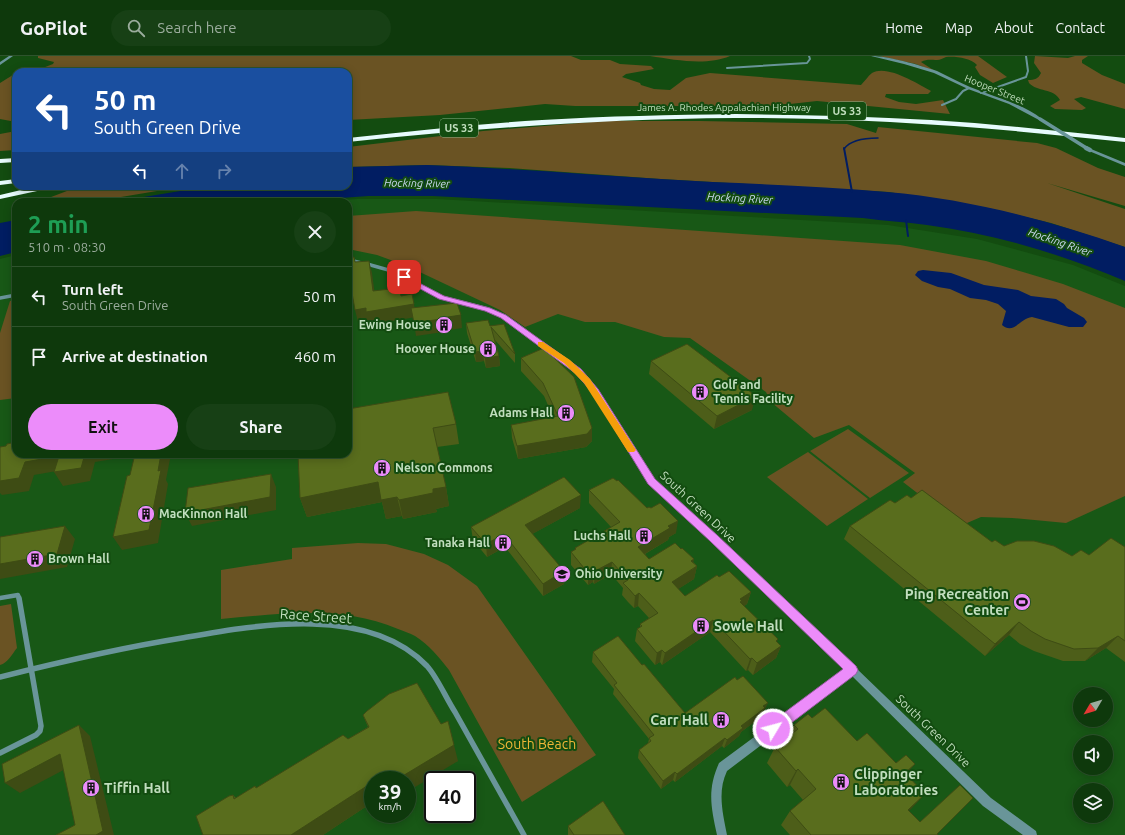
<!DOCTYPE html>
<meta charset="utf-8">
<style>
body{margin:0;font-family:Ubuntu,sans-serif;background:#174015;color:#f1f3f6;height:100vh;display:flex;flex-direction:column;font-size:15px;white-space:nowrap}
*{box-sizing:border-box;margin:0}
p{font-size:13px;color:#9bac9d}
.icon{flex:none;width:22px;height:22px;fill:none;stroke:currentColor;stroke-width:2;stroke-linecap:round;stroke-linejoin:round}
.map{position:relative;flex:1;overflow:hidden}
.panel{position:absolute;left:12px;top:142px;width:340px;height:260px;display:flex;flex-direction:column;background:#0e390c;border-radius:12px;box-shadow:0 2px 10px #0003,0 0 0 1px #2e532d}
.panel>*{flex:none}
.top-card{position:absolute;left:12px;top:12px;width:340px;height:122px;border-radius:12px;box-shadow:0 2px 10px #0003,0 0 0 1px #2e532d;background:#1a4fa0;color:#fff;overflow:hidden}
.needle{width:26px;rotate:232deg}
.controls{position:absolute;left:1073px;top:631px;display:grid;gap:8px}
.controls a{display:grid;place-items:center;width:40px;height:40px;border-radius:50%;background:#0e390c;box-shadow:0 2px 10px #0003,0 0 0 1px #2e532d;font-size:20px}
.speed{position:absolute;left:364px;top:715px;display:flex;gap:8px;font-size:20px;font-weight:700;text-align:center}
.speed>*{display:grid;place-content:center;width:52px;height:52px;border-radius:50%;background:#0e390c;box-shadow:0 2px 10px #0003,0 0 0 1px #2e532d;line-height:1}
.speed small{font-size:10px;font-weight:400}
.speed .limit{border:2px solid #111;border-radius:6px;background:#fff;color:#111}
.pin{position:absolute;display:grid;place-items:center;width:34px;height:34px;color:#fff;margin:-17px;border-radius:8px;box-shadow:0 2px 6px #0006}
.me{position:absolute;width:44px;margin:-22px;rotate:53deg;stroke-linejoin:round;filter:drop-shadow(0 0 3px #0008)}
.turn{display:flex;align-items:center;gap:14px;height:84px;padding:0 16px;font-size:18px}
.turn .icon{width:52px;height:52px;stroke-width:2.5}
.turn b{display:block;font-size:28px;line-height:34px}
.lanes{display:flex;align-items:center;height:38px;padding:0 16px;background:#0003;justify-content:center;gap:20px;direction:ltr}
.lanes .off{opacity:.35}
.round{display:grid;place-items:center;flex:none;width:42px;height:42px;border-radius:21px;background:#174015}
.overview{display:flex;align-items:center;justify-content:space-between;height:68px;padding:0 16px}
h1{font-size:24px;font-weight:600;line-height:30px;color:#1e9e55}
.button{display:flex;gap:8px;margin-top:auto;padding:8px 16px}
.button a{flex:1;height:46px;border-radius:24px;background:#ec8cfa;color:#111;font-size:16px;font-weight:600;line-height:46px;text-align:center}
.button a+a{background:#174015;color:#f1f3f6}
ul{padding:0;list-style:none}
li{display:flex;align-items:center;gap:12px;height:60px;padding:0 16px;border-top:1px solid #2e532d}
li div{flex:1}
li b{display:block;font-size:15px}
li em{font-style:normal}
header{display:flex;align-items:center;gap:24px;box-sizing:border-box;height:56px;padding:0 20px;background:#0e390c;border-bottom:1px solid #2e532d}
header strong{font-size:19px}
nav{display:flex;gap:22px;margin-inline-start:auto;font-size:14px}
.search{width:280px;height:36px;background:#174015;display:flex;align-items:center;gap:10px;box-sizing:border-box;padding:0 14px;border-radius:22px;color:#9bac9d;font-size:15px}
.map>svg:first-child{display:block}
</style>
<header>
<strong>GoPilot</strong>
<div class="search"><svg class="icon" aria-label="search" viewBox="0 0 24 24"><circle cx="10" cy="10" r="6"/><path d="M15 15l6 6"/></svg>Search here</div>
<nav><a>Home</a><a>Map</a><a>About</a><a>Contact</a></nav>
</header>
<div class="map">
<svg width="1125" height="779" viewBox="0 0 1125 779">
<rect width="100%" height="100%" fill="#134c10"/>
<path fill="#185816" fill-rule="evenodd" d="M357,143H437L888,169L977,183L1073,209L1125,230V779H0V203L16,199V398H348V146H314ZM1080,638H1106V664H1080ZM1080,686H1106V712H1080ZM373,724H407V758H373ZM433,724H467V758H433ZM1080,734H1106V760H1080Z"/>
<path fill="#6a5323" d="M38,0H571L581,4H610L620,8L651,10L654,13L626,18L622,21L640,27L641,29L654,33L670,34L686,22L710,17L861,29C865,25 868,20 872,17C887,8 918,28 931,35L928,38H886L885,41L899,46L916,48L943,44L950,58L817,45L772,50H575L545,48L440,59L348,64V16H22L40,13L53,8L54,6L38,2Z
M650,0H730C706,10 676,4 650,0Z
M879,0H978L1007,21L993,27L980,19L975,11L977,9C971,2 955,0 946,1C943,2 940,4 937,4C930,4 927,3 921,6L938,17L916,8Z
M1035,0L1068,2L1075,0H1088L1082,4V7L1102,19L1125,28V53L1081,41L1074,43L1086,52L1082,54L1055,53L1050,50L1060,44C1054,32 1037,36 1029,27L1028,24C1035,24 1038,23 1041,17L1034,7Z
M16,17V66L0,63V27Z
M604,65H700L847,68L876,77L878,71L1037,87L1056,92L1098,112L1125,121V150L1047,127L1125,153V191L1051,167L992,153L889,136L660,123L509,112L427,109L348,111V91L483,75Z
M16,75V94L0,95V78Z
M80,130H187L91,146H38Z
M416,155L900,189L986,205L1023,216L1063,228L1125,252V440L1066,467L1012,462L981,461L960,470L903,426L915,417L849,369L814,382L771,346L766,336L690,282L664,281L615,266H585L558,258L525,271L500,254L407,210L377,199L348,193V160Z
M16,243V342L0,344V277L10,245Z
M848,373L909,417L870,442L810,395Z
M808,396L868,443L827,470L767,421Z
M358,487L386,488L424,498L448,509L477,530L596,699L522,746L449,614C439,601 429,589 415,580C410,577 403,575 398,573C341,549 280,558 221,563V514L292,503V492Z
M11,548L17,592C12,598 8,607 0,609V550Z"/>
<path fill="#011d62" d="M427,109C505,112 583,118 661,123C736,128 812,129 887,136C968,143 1049,164 1125,191V225C1062,198 994,178 927,169C905,166 884,165 863,162L433,140H368L286,146H113L211,130H348V111Z
M16,164V196L0,200V167Z
M923,214L951,217L984,229L1018,234L1031,240L1056,243L1064,248L1067,252L1084,262L1087,266L1083,271H1069L1032,261C1020,262 1014,279 1002,269L1006,255L998,248L986,244L970,242L950,233L938,231L922,225L915,219L918,215Z"/>
<g fill="none" stroke-linecap="round" stroke-linejoin="round">
<path stroke="#011d62" stroke-width="1.5" d="M844,93C851,83 867,82 878,82"/>
<path stroke="#011d62" stroke-width="2" d="M844,92L852,136
M906,164L908,180"/>
<path stroke="#699599" stroke-width="2" d="M727,12L807,7L810,3L809,0
M981,37L1026,21L1028,15L1026,0
M942,49L956,43L963,35L969,32"/>
<path stroke="#699599" stroke-width="2.5" d="M348,203L371,209"/>
<path stroke="#699599" stroke-width="3.5" d="M367,208L392,215L441,241L488,253L503,260L578,315L595,335L608,357
M0,242L16,239"/>
<path stroke="#699599" stroke-width="4.5" d="M608,356L651,426L714,482L778,543
M0,542L18,539L19,543"/>
<path stroke="#699599" stroke-width="5.5" d="M777,542L852,614
M0,621C60,606 120,592 182,582C256,569 368,548 427,610C437,621 446,642 455,656C478,697 501,738 524,779
M0,697L36,679L40,675L41,670L19,542"/>
<path fill="#699599" fill-rule="evenodd" d="M9,0H13L0,9V6Z
M871,0C889,0 919,9 937,15C948,20 958,26 970,31C994,41 1021,47 1042,63L1039,64L1009,48L968,33L934,17L904,8Z
M1089,93H1091L1125,107V110L1089,95Z
M852,610L855,611L991,742L1036,775L1037,779H1023L983,750L852,620L727,715C717,736 723,758 727,779H717C711,751 707,734 719,707L849,611Z"/>
<path fill="#e7fbfd" fill-rule="evenodd" d="M736,58C801,59 866,60 931,64C996,68 1060,75 1125,82V86C995,72 865,61 735,62C605,63 477,72 348,86V82C413,75 477,68 542,64C607,60 672,59 736,58Z
M16,102V106L0,107V103Z
M16,123V127L0,129V125Z
M38,130H52L51,132L0,143V139Z"/>
<path stroke="#699599" stroke-width="3.5" d="M1040,63L1088,93"/>
<path stroke="#699599" stroke-width="4.5" d="M1086,92L1090,94"/>
</g>
<path fill="#4d5e19" d="M466,267L490,270L515,298V307L495,284L499,300L500,310L486,312L484,305L476,306L467,277Z
M544,292L592,385L586,391L518,403L512,382L511,369L553,361L544,340L521,315V302Z
M651,305L752,354L714,373L649,318Z
M348,353L456,368L459,388L437,391L446,431L449,450L436,453L437,456L403,463L402,460L386,463L382,446L307,461L300,442L348,398Z
M589,434L647,452L676,477L669,481L668,484L645,498L649,503L693,506L697,510L694,523L678,533L685,540L719,521L751,536L747,548L744,550L781,590L776,602L753,619L748,614L746,615L710,576L662,609L660,606L655,609L635,585L637,573L640,572V568L649,562L638,550L634,552L628,546L622,539L623,532L611,518L594,528L593,526L588,529L571,509V496L575,494V492L611,471L589,447Z
M911,442L992,486L1004,490L1072,500L1089,499L1125,491V606L1106,592L1085,605H1063L1034,595L1020,588L1009,579L985,600L844,483L850,470L895,447Z
M580,452L532,478L564,515V528L543,540L505,491L487,501L473,484L471,471Z
M593,596L642,609L685,657L764,655L763,656L761,661L741,676L739,680L724,692L722,690L675,726L673,724L661,733L638,702L639,694L648,687L649,683L613,638L614,633L592,606Z
M363,659L458,705L407,724H373V746L323,779H203L233,739L236,742L255,730L257,732L348,683L368,671Z
M812,662L857,685L906,719L909,755L920,766L938,779H790L781,769L790,755L803,744L790,729L787,731L767,707L775,691L788,681L794,669Z
M568,770L625,779H568Z"/>
<path fill="#3e4c14" d="M369,205L372,217L376,247L373,235Z
M348,231H351L354,244H349L348,241Z
M414,248L416,261L369,269L368,265L358,266L355,254L366,252Z
M461,259L462,272L450,274V275L416,280L414,267Z
M483,295L484,305L476,306L475,296Z
M499,300L500,310L486,312L485,302Z
M756,340L752,354L714,373L717,360Z
M592,372V385L586,391L518,403L517,390Z
M85,398H126L125,401L95,406L90,425L63,430L54,416Z
M161,398H171L166,424L168,428L158,487L122,494L113,481L158,415Z
M59,400L68,413L34,419L29,435L2,439L0,437V425L25,406Z
M271,418L276,431V454L192,470L185,457Z
M378,426L397,441L402,460L386,463L382,446L307,461L300,442Z
M446,431L449,450L436,453L437,456L403,463L399,444L433,433Z
M581,439L580,452L525,482V469Z
M678,465L676,477L669,481L668,484L636,503L638,491L668,470Z
M65,470L75,483L67,511L0,523V508Z
M504,478L505,491L487,501L486,488Z
M694,503L692,514L697,510L694,523L669,539L672,526L691,505Z
M612,506L611,518L594,528L595,515Z
M594,514L593,526L588,529V517Z
M564,515V528L543,540V528Z
M751,536L747,548L740,553V543Z
M639,537L638,550L634,552L635,540Z
M713,564L710,576L662,609L665,597Z
M1019,566L1009,579L985,600L995,588Z
M1118,580L1106,592L1085,605L1098,592Z
M778,583L773,595L781,590L776,602L753,619L757,607Z
M662,594L660,606L655,609L657,597Z
M752,602L748,614L746,615L750,603Z
M768,647L764,655L763,656L761,661L741,676L739,680L724,692L727,684L741,670Z
M448,665L458,705L407,736V724H396Z
M79,669L90,680L114,779H96Z
M725,682L722,690L675,726L677,718Z
M60,698L73,709L20,737L5,727Z
M915,708L902,723L905,717Z
M798,713L790,729L787,731L796,715Z
M675,716L673,724L661,733L663,725Z
M385,718L387,724H376Z
M373,726V746L323,779H291Z
M925,738L911,753L894,768L908,754Z"/>
<path fill="#596d1d" stroke="#3e4c14" d="M354,201L355,206L369,205L373,235L399,232L401,240L412,238L414,248L366,256V252L355,254L351,231H348V202Z
M457,247L461,259L448,261V262L414,267L411,252Z
M488,264L490,270L504,268L515,298L491,271L499,300L485,302L483,295L475,296L466,267Z
M687,288L756,340L717,360L651,305Z
M544,292L574,321L592,372L587,378L517,390L511,369L558,360L543,327L521,302Z
M448,336L456,368L433,372L446,431L433,433V437L399,444L397,441L381,444L378,426L300,442L298,398H348V353Z
M16,386V398H85L81,412L54,416L59,400L25,406L19,422L0,425V391L6,390L7,388Z
M135,398H161L158,415L161,414L149,474L113,481L127,420L130,419Z
M271,418L270,441L185,457L188,432Z
M564,421L581,439L525,469L564,515L543,528L504,478L486,488L471,471Z
M613,422L617,425L618,424L647,452L649,451L651,452L660,447L678,465L668,470L670,472L638,491L649,503L675,487L681,493L682,492L694,503L691,505L697,510L672,526L685,540L717,519L719,521L729,515L751,536L740,543L742,545L740,546L778,583L776,585L781,590L757,607L752,602L750,603L713,564L665,597L662,594L657,597L637,573L642,570L640,568L658,557L639,537L635,540L629,533L623,527L628,524L612,506L595,515L594,514L588,517L571,496L576,493L575,492L620,466L589,434Z
M922,434L992,486L995,484L1004,490L1017,485H1034L1054,490L1072,500L1081,494L1089,499L1111,482L1125,491V585L1118,580L1098,592L1074,593L1045,583L1031,575L1019,566L995,588L850,470L890,444L895,447L907,439L911,442Z
M65,470L57,498L0,508V481Z
M618,580L642,609L644,608L685,657L735,621L737,624L743,620L768,647L763,650L765,652L741,670L743,672L727,684L725,682L677,718L675,716L663,725L639,694L651,685L649,682L654,679L614,629L617,627L593,596Z
M417,627L441,668L448,665L454,689L396,724H389L385,718L376,724H373V726L291,779H203L196,760L229,740L233,739L234,743L255,730L256,732L343,679L348,683L369,671L363,659L367,655L389,638Z
M825,652L857,685L867,677L896,707L906,699L915,708L905,717L925,738L908,754L920,766L960,729L973,742L937,778L938,779H811L790,755L816,733L798,713L796,715L775,691L798,673L794,669L808,658L812,662Z
M79,669L103,775L96,779H56L75,769L60,698L5,727L2,708Z
M603,745L625,779H574L568,770Z"/>
<path fill="#ec8cfa" stroke="#995ba2" d="M404,219L444,240L490,252L506,259L581,313L598,333L655,423L717,479L856,610L858,614L856,618L778,677L773,679L769,677L767,673L769,668L843,613L710,485L648,428L592,336L575,317L501,262L485,255L439,243L402,223L400,221Z"/>
<path fill="#f59e0b" d="M538,286H543L570,304L590,323L634,391L636,394L634,396H628L584,327L564,307L538,290Z"/>
<defs>
<symbol id="building-disc" viewBox="-11 -11 22 22"><circle r="9.5" fill="#ec8cfa" stroke="#134c10"/><path d="M-4-6H4V6H1V3H-1V6H-4ZM-2.5-4.3h1.7v1.8h-1.7ZM.8-4.3h1.7v1.8H.8ZM-2.5-1h1.7V.8h-1.7ZM.8-1h1.7V.8H.8Z" fill="#111"/></symbol>
<symbol id="university-disc" viewBox="-11 -11 22 22"><circle r="9.5" fill="#ec8cfa" stroke="#134c10"/><path d="M0-5L7-2L0 1L-7-2ZM-4 1L0 2.5L4 1V4Q0 6-4 4Z" fill="#111"/></symbol>
<symbol id="stadium-disc" viewBox="-11 -11 22 22"><circle r="9.5" fill="#ec8cfa" stroke="#134c10"/><path d="M0-5a6.5 5 0 1 0 0 10a6.5 5 0 1 0 0-10ZM-3.5-1.8h7v3.6h-7Z" fill="#111"/></symbol>
</defs>
<g fill-rule="evenodd">
<use href="#building-disc" x="434" y="259" width="20" height="20"/>
<use href="#building-disc" x="478" y="283" width="20" height="20"/>
<use href="#building-disc" x="690" y="326" width="20" height="20"/>
<use href="#building-disc" x="556" y="347" width="20" height="20"/>
<use href="#building-disc" x="372" y="402" width="20" height="20"/>
<use href="#building-disc" x="136" y="448" width="20" height="20"/>
<use href="#building-disc" x="634" y="470" width="20" height="20"/>
<use href="#building-disc" x="493" y="477" width="20" height="20"/>
<use href="#building-disc" x="25" y="493" width="20" height="20"/>
<use href="#university-disc" x="552" y="508" width="20" height="20"/>
<use href="#stadium-disc" x="1012" y="536" width="20" height="20"/>
<use href="#building-disc" x="691" y="560" width="20" height="20"/>
<use href="#building-disc" x="711" y="654" width="20" height="20"/>
<use href="#building-disc" x="831" y="716" width="20" height="20"/>
<use href="#building-disc" x="81" y="722" width="20" height="20"/>
</g>
<g text-anchor="middle" stroke-width="4" stroke-linejoin="round" paint-order="stroke">
<g font-size="10" fill="#c1debe" stroke="#134c10">
<text transform="translate(995 33) rotate(22)" y="4">Hooper Street</text>
<text x="724" y="55">James A. Rhodes Appalachian Highway</text>
</g>
<g fill="#134c10" stroke="#8db28a" stroke-width="1">
<rect x="828" y="46" width="38" height="18" rx="3"/>
<rect x="440" y="63" width="38" height="18" rx="3"/>
</g>
<g font-size="11" font-weight="bold" fill="#c1debe">
<text x="847" y="59">US 33</text>
<text x="459" y="76">US 33</text>
</g>
<g font-size="11" font-style="italic" fill="#ccdaf3" stroke="#134c10">
<text transform="translate(417 127) rotate(1)" y="4">Hocking River</text>
<text transform="translate(740 142) rotate(3)" y="4">Hocking River</text>
<text transform="translate(1060 186) rotate(19)" y="4">Hocking River</text>
</g>
<g font-size="12" font-weight="bold" fill="#c1debe" stroke="#134c10" text-anchor="end">
<text x="431" y="273">Ewing House</text>
<text x="475" y="297">Hoover House</text>
<text x="713" y="333" text-anchor="start">Golf and<tspan x="713" dy="14">Tennis Facility</tspan></text>
<text x="553" y="361">Adams Hall</text>
<text x="395" y="416" text-anchor="start">Nelson Commons</text>
<text x="159" y="462" text-anchor="start">MacKinnon Hall</text>
<text x="631" y="484">Luchs Hall</text>
<text x="490" y="491">Tanaka Hall</text>
<text x="48" y="507" text-anchor="start">Brown Hall</text>
<text x="575" y="522" text-anchor="start">Ohio University</text>
</g>
<g font-size="12" fill="#c1debe" stroke="#134c10">
<text transform="translate(698 451) rotate(43)" y="4">South Green Drive</text>
<text transform="translate(933 675) rotate(44)" y="4">South Green Drive</text>
</g>
<g font-size="14" font-weight="bold" fill="#c1debe" stroke="#134c10" text-anchor="start">
<text x="1009" y="543" text-anchor="end">Ping Recreation<tspan x="1009" dy="16">Center</tspan></text>
<text x="714" y="575">Sowle Hall</text>
<text x="708" y="669" text-anchor="end">Carr Hall</text>
<text x="854" y="723">Clippinger<tspan x="854" dy="16">Laboratories</tspan></text>
<text x="104" y="737">Tiffin Hall</text>
</g>
<g font-size="14" fill="#c1debe" stroke="#134c10">
<text transform="translate(316 560) rotate(4)" y="5">Race Street</text>
</g>
<g font-size="14" fill="#efb638" stroke="#134c10">
<text x="537" y="693">South Beach</text>
</g>
</g>
</svg>
<div class="controls">
<a><svg class="needle" viewBox="-14 -14 28 28"><path d="M0-13l5 13h-10z" fill="#e53935"/><path d="M0 13l5-13h-10z" fill="#9bac9d"/></svg></a>
<a><svg class="icon" aria-label="sound" viewBox="0 0 24 24"><path d="M4 9h4l5-4v14l-5-4H4zM17 9q2 3 0 6"/></svg></a>
<a><svg class="icon" aria-label="layers" viewBox="0 0 24 24"><path d="M12 4l9 5-9 5-9-5zM3 14l9 5 9-5"/></svg></a>
</div>
<div class="speed"><div>39<small>km/h</small></div><div class="limit">40</div></div>
<div class="pin" style="left:404px;top:221px;background:#d93025"><svg class="icon" aria-label="arrive" viewBox="0 0 24 24"><path d="M6 21V4h12l-3 4 3 4H6"/></svg></div>
<svg class="me" style="left:773px;top:673px" viewBox="-20 -20 40 40"><circle r="17" fill="#ec8cfa" stroke="#fff" stroke-width="3"/><path d="M0-11L8 9 0 5-8 9z" fill="#fff"/></svg>
<div class="top-card">
<div class="turn"><svg class="icon" aria-label="left" viewBox="0 0 24 24"><path d="M17 20v-9H6M10 6l-5 5 5 5"/></svg><div><b>50 m</b>South Green Drive</div></div>
<div class="lanes"><svg class="icon" aria-label="left" viewBox="0 0 24 24"><path d="M17 20v-9H6M10 6l-5 5 5 5"/></svg><svg class="icon off" aria-label="ahead" viewBox="0 0 24 24"><path d="M12 20V5M6 11l6-6 6 6"/></svg><svg class="icon off" aria-label="right" viewBox="0 0 24 24"><path d="M7 20v-9h11M14 6l5 5-5 5"/></svg></div>
</div>
<section class="panel">
<div class="overview"><div><h1>2 min</h1><p>510 m · 08:30</p></div><a class="round"><svg class="icon" aria-label="close" viewBox="0 0 24 24"><path d="M6 6l12 12M18 6L6 18"/></svg></a></div>
<ul>
<li><svg class="icon" aria-label="left" viewBox="0 0 24 24"><path d="M17 20v-9H6M10 6l-5 5 5 5"/></svg><div><b>Turn left</b><p>South Green Drive</p></div><em>50 m</em></li>
<li><svg class="icon" aria-label="arrive" viewBox="0 0 24 24"><path d="M6 21V4h12l-3 4 3 4H6"/></svg><div><b>Arrive at destination</b></div><em>460 m</em></li>
</ul>
<div class="button"><a>Exit</a><a>Share</a></div>
</section>
</div>
